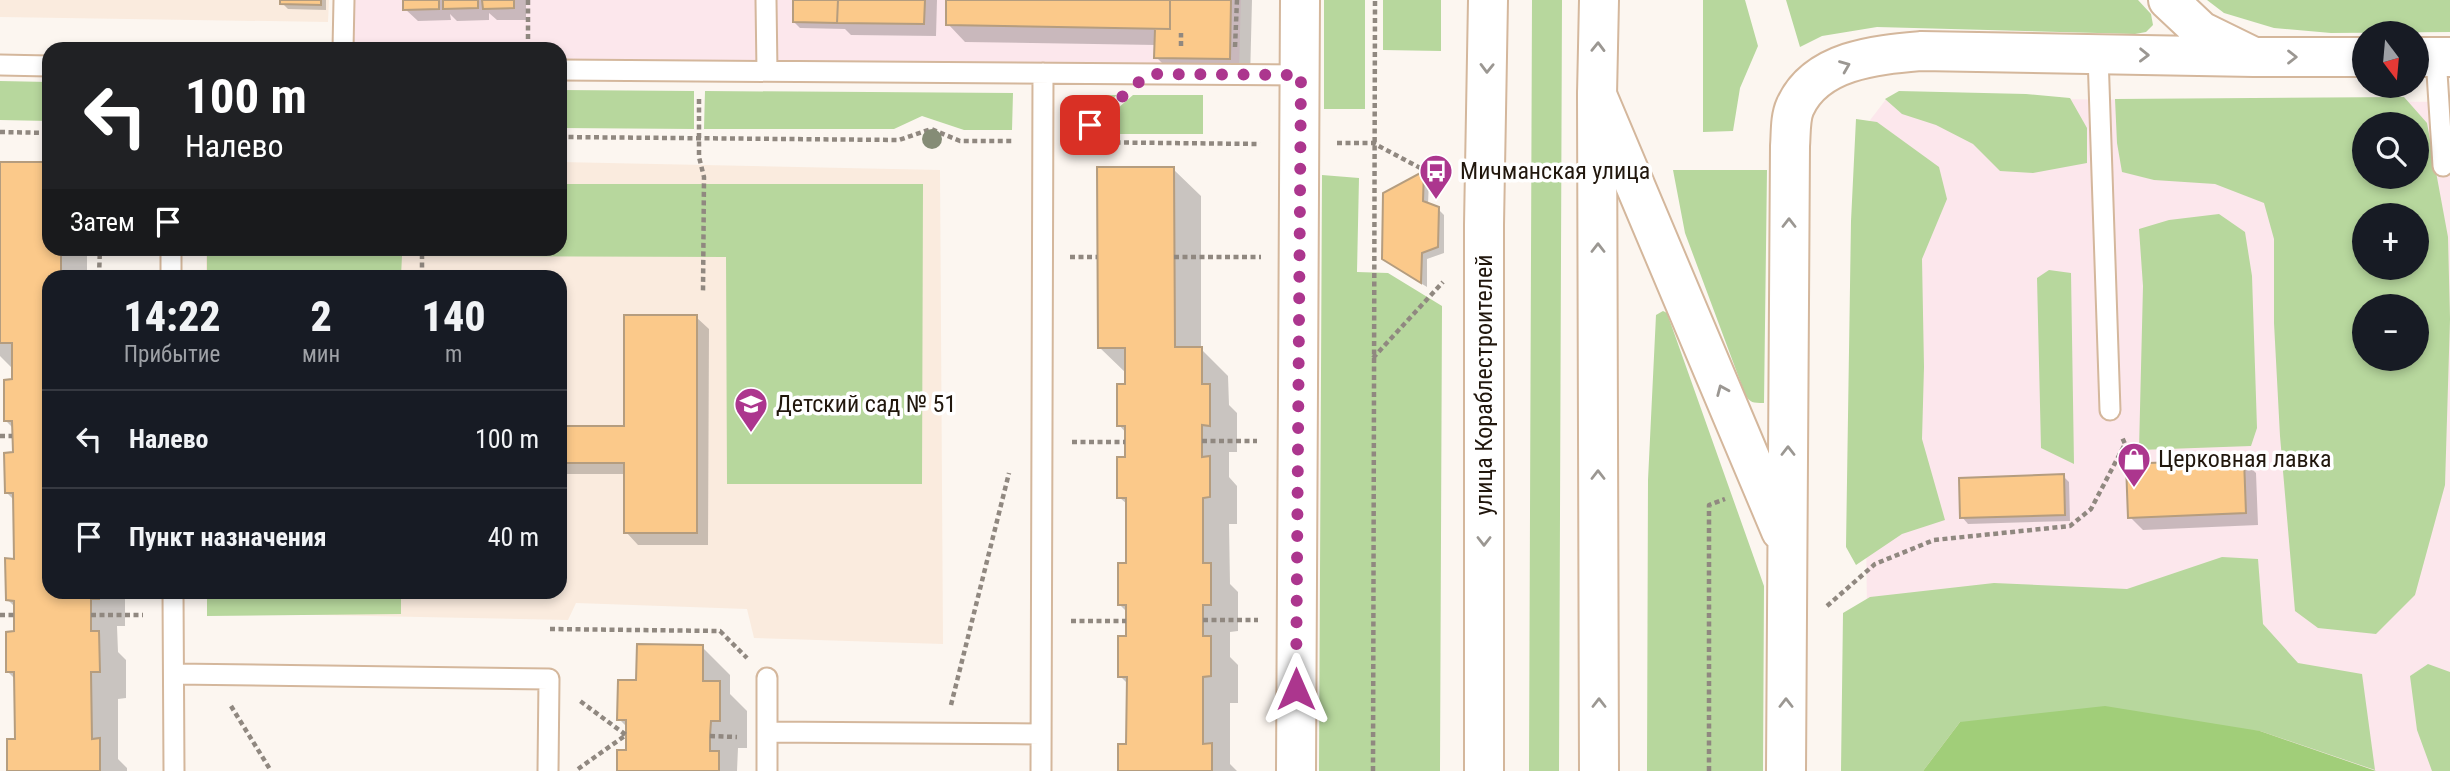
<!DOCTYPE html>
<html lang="ru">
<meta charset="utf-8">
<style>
body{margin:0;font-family:"Roboto Condensed",sans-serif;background:#20242c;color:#f1f3f6;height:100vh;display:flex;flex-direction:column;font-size:26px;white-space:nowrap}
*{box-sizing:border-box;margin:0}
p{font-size:23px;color:#9ea1a6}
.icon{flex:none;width:38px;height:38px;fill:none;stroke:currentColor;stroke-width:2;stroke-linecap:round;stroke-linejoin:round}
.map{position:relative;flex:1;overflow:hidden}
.details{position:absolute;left:42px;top:270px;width:525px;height:329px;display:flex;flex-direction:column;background:#171b24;border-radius:21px;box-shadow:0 4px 10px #0003}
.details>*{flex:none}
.hud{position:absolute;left:42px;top:42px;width:525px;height:214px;border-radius:21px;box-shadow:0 4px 10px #0003;background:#202124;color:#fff;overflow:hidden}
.needle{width:46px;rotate:164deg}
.tools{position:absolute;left:2352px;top:21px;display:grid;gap:14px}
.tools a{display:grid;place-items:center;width:77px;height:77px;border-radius:50%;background:#171b24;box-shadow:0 4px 10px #0003;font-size:35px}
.pin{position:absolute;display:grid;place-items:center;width:60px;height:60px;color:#fff;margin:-30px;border-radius:14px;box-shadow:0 4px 10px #0006}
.me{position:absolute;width:77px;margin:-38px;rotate:0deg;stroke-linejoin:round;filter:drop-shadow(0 0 5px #0008)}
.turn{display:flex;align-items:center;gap:24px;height:147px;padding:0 28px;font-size:32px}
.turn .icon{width:91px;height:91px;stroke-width:2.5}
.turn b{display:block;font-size:49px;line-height:60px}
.then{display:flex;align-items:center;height:66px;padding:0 28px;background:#0003;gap:14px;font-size:26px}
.eta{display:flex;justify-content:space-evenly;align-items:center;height:119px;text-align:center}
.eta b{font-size:42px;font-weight:800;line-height:49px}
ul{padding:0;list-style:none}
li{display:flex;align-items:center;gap:21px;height:98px;padding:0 28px;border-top:2px solid #363941}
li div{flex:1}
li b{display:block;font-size:26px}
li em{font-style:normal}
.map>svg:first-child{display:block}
</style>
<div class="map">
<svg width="2450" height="771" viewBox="0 0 2450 771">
<rect width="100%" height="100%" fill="#fcf6f0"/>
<path fill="#fce7ec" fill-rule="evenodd" d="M353,0H1241L1239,69L560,61V49H353Z
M1887,98L2450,102V771H1869L1861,132ZM2364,124H2417V177H2364ZM2364,215H2417V268H2364ZM2364,306H2417V359H2364Z"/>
<path fill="#faebde" d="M0,0H329L328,22L0,17Z
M560,162L940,170L943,644L754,638L747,609L576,603L568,620L210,613L209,592H560V276H206V249L560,248Z"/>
<path fill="#b7d79d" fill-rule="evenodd" d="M1324,0H1365V109H1324Z
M1383,0H1441V51L1383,50Z
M1532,0H1562L1559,771H1529Z
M1703,0H1745L1758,46L1740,88L1733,131L1703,132Z
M1786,0H2138L2151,14L2153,25L2146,32L2135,34L1877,27L1822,36L1800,47Z
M2207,0H2450V32L2331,33L2274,28L2224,13Z
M0,81L49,82V121L0,120Z
M560,90L694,91V129L560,128Z
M705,91L1013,93L1012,130H964L922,116L894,129H704Z
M1899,91L2026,94L2070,98L2087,128V163L2033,173L2000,171L1973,144L1936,125L1902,114L1885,99Z
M1072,95H1117L1072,134Z
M1133,95H1203V134H1088Z
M2404,97L2427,123L2448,237L2450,319L2445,485L2415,595L2376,634L2318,628L2295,611L2280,436L2274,323V239L2264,203L2215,184L2154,180L2122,172L2117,143L2115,99ZM2364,124H2417V177H2364ZM2364,215H2417V268H2364ZM2364,306H2417V359H2364Z
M1856,119L1877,122L1939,167L1947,199L1922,259L1924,367L1922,439L1945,520L1902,534L1856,565L1846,547L1851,221Z
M1673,170H1767L1764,403C1753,403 1750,403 1745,394L1685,233Z
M1322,175L1359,178L1357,272L1388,273L1442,306L1440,771H1319Z
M560,184H923L922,484H727L726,257L402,256L401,276H207V249L560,248Z
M2219,214L2245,232L2252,276L2257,428L2251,446L2139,450L2143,286L2139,229L2169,220Z
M2049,270L2071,273L2074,464L2041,448L2037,278Z
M1663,311L1667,313L1764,586L1763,771H1647L1648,480L1656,315Z
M2222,557L2258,559L2263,624L2298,663L2362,674L2375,770L2260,731L1960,722L1923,771H1841L1843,613L1870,597L1994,583L2127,589Z
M207,592H401V614L207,616Z
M2428,664L2450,672V771H2432L2417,730L2410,676Z"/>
<path fill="#a1ce79" d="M2105,706L2260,731L2376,771H1923L1960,722Z"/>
<path fill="#0003" d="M282,0H326V10L288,9L282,3Z
M405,0H526V20H497L489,13V20L457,21L450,14L451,20L418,21L405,9Z
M795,0H937L936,36L851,35L845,29L800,28L794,22Z
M948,0H1252L1250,80L1177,78L1156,57V45L965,42L948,24Z
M0,164H49V248H87V276H49V592H125V626H117L118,652L126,660V698L118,699V759L127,768V771H9L17,741L16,680L8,672L16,633V608L7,599L15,561V501L6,492L14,454V429L6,421L14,381V370L0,356Z
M1173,169L1201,196V349L1228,376L1229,405L1237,413V452H1229V477L1237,486V524H1229L1230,584L1238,592V631L1230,632V657L1238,665V703H1230V764L1237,771H1120L1128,746V684L1120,676L1128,638V613L1119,604L1128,565V505L1119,497L1127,459V434L1119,425L1127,386V374L1099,347Z
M1423,173L1429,179L1428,205L1438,209L1444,215V253L1427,259V287L1390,264L1383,258Z
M696,317L709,329L708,545H638L626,532V474H560V428L626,427Z
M2244,461L2256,473L2258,525L2143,530L2130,517Z
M2063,476L2069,482L2070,521L1968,524L1962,517Z
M702,647L730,675V694L747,711V748H738L737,771H619L628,752V728L619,719L638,682Z"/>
<path fill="#fbc98a" stroke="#b59d7f" stroke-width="2" d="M280,0H321V5L280,4Z
M403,0H439V9L403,10Z
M443,0H478V8L443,9Z
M482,0H514V8L483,9Z
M793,0H838L837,23L793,22Z
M838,0H925L924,24L837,23Z
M946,0H1170V29L946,25Z
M1170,0H1231L1230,59L1154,58L1155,29H1170Z
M0,162H49V248H61V276H49V592H99V599H91V631H99L100,672H91L92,739L100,738V771H7V739H15L14,672H6V632L14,631V601L6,600L5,558L14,559L13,493H5L4,453L13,452L12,421H4V380L12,379V343H0Z
M1097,167H1174L1175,347H1202V384H1210V426L1202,425V457L1210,456V497L1203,498V563H1211V605H1203V636H1211V676L1203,677V744L1212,743V771H1118V744H1126L1127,677H1118V636H1126V605H1118V563H1126V498H1117V457H1125V426H1117V384H1125V348H1098Z
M1424,171L1423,201L1439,207L1438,247L1422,253L1421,283L1382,259L1383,193Z
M624,315H697V533H624V463H560V426H624Z
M2244,459L2246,513L2128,518L2126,464Z
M2064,474L2065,515L1960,518L1959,478Z
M637,644L703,645V681H720V721H711L710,736V751H719V771H617V750H626V720H617L618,680H636Z"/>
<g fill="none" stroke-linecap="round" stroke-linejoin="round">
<defs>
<path id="service" d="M766,0L767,71
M343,49L344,0
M2098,55L2110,410
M2436,57L2443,166
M0,65L49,66
M560,70L1301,75
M171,248V276
M173,592L174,771
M174,674L549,679L548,771
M767,678V771
M767,732L1041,734
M1041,771L1043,73"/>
<path id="minor" d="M2168,0L2201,31L2254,57H2364
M2417,57H2450
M1597,95L1781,531
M1296,771L1300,0
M1786,771L1790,146C1791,134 1790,118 1795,107C1816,60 1876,55 1921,51L2254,57"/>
<path id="secondary" d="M1484,771V225L1488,0
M1599,771L1597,95L1599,0"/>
</defs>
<use href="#service" stroke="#d4b79c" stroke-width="23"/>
<use href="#minor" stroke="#d4b79c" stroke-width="42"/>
<use href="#secondary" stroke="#d4b79c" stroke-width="42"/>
<path stroke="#908880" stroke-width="4.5" stroke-dasharray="5 3.5" stroke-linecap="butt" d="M528,0V49
M1181,46V33
M1235,47L1237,0
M699,99V157L704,177L703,292
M0,132L49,133
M560,137L899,140L931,129L960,141H1012
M1074,139L1112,106
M1073,142L1260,144
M1337,143H1373L1445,181
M61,252H100
M1070,257H1097
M1174,257H1261
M99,276L100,248
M422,276V248
M1373,358L1443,282
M0,436H12
M1202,441H1257
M1072,442H1125
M1827,606L1875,564L1934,540L2070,526L2091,509L2125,444L2122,437
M0,615H14
M91,615H143
M1203,620H1258
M1071,621H1126
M550,629L720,631L747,658
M951,705L1009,473
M231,706L271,771
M710,736L737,737
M578,769L626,735L580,701
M1373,771L1375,0
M1709,771V505L1725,499"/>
<use href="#service" stroke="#fff" stroke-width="19"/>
<use href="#minor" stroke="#fff" stroke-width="38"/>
<use href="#secondary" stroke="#fff" stroke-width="38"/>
</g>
<circle fill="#858c76" cx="932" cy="139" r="10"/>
<defs><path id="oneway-chevron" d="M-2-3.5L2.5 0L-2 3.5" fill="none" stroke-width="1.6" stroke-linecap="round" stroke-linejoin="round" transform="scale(1.75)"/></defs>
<g stroke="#9b9792">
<use href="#oneway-chevron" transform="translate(1598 47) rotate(-89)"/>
<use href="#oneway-chevron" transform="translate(2144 55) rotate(1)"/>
<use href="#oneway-chevron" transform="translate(2292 57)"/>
<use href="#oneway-chevron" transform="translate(1845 66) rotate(-22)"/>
<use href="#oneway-chevron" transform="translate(1487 68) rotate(91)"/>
<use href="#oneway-chevron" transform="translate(1789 223) rotate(-90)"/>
<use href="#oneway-chevron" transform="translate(1598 248) rotate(-90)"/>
<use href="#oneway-chevron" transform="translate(1722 390) rotate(-113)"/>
<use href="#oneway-chevron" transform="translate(1788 451) rotate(-90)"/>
<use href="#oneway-chevron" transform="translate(1598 475) rotate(-90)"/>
<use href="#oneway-chevron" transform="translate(1484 541) rotate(90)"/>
<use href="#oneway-chevron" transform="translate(1599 703) rotate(-90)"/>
<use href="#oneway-chevron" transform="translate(1786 703) rotate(-90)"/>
</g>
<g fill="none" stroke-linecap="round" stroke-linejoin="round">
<path stroke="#ac368e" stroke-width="12" stroke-dasharray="0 21.6" d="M1090,125L1148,74L1301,75L1296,689"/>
</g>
<defs>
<symbol id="bus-pin" viewBox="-11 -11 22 30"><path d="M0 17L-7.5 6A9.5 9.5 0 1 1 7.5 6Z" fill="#ac368e" stroke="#fff"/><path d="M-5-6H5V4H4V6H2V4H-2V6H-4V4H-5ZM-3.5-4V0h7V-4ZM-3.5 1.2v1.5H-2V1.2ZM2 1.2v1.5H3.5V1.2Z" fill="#fff"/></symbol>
<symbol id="school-pin" viewBox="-11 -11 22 30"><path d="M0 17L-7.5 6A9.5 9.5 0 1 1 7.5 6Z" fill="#ac368e" stroke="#fff"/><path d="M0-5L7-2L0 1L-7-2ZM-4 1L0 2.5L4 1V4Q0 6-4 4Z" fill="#fff"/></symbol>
<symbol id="shop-pin" viewBox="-11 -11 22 30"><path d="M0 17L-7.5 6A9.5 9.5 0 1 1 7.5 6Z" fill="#ac368e" stroke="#fff"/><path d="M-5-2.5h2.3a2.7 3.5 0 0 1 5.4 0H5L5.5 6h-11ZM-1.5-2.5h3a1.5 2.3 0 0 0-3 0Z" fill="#fff"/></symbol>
</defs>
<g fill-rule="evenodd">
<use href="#bus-pin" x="1417" y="152" width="38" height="52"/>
<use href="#school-pin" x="732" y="385" width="38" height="52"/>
<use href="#shop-pin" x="2115" y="440" width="38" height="52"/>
</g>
<g text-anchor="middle" stroke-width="7" stroke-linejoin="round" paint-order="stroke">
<g font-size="24" fill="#21170d" stroke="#fff" text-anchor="start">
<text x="1460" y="179">Мичманская улица</text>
<text x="776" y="412">Детский сад № 51</text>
<text x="2158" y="467">Церковная лавка</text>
</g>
<g font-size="24" fill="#21170d" stroke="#fff">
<text transform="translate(1484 385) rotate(-90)" y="8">улица Кораблестроителей</text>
</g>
</g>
</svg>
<div class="tools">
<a><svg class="needle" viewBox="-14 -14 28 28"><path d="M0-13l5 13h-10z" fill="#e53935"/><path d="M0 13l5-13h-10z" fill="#9ea1a6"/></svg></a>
<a><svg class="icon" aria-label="search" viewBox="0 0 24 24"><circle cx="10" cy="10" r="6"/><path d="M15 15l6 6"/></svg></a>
<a>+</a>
<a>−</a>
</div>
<div class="pin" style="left:1090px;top:125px;background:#d93025"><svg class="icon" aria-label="arrive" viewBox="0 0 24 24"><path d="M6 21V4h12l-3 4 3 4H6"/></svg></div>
<svg class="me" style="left:1296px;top:689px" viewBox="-20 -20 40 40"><path d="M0-17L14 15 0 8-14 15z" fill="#ac368e" stroke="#fff" stroke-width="4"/></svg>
<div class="hud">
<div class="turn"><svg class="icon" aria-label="left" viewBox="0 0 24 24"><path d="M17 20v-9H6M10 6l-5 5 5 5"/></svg><div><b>100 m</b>Налево</div></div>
<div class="then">Затем<svg class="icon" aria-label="arrive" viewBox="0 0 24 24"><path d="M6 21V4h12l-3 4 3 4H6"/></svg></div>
</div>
<section class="details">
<div class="eta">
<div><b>14:22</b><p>Прибытие</p></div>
<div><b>2</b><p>мин</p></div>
<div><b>140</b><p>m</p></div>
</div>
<ul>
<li><svg class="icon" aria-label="left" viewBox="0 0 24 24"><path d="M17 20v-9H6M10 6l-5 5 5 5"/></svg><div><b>Налево</b></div><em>100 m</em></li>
<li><svg class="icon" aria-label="arrive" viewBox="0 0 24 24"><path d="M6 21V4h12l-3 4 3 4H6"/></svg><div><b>Пункт назначения</b></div><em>40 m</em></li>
</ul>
</section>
</div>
